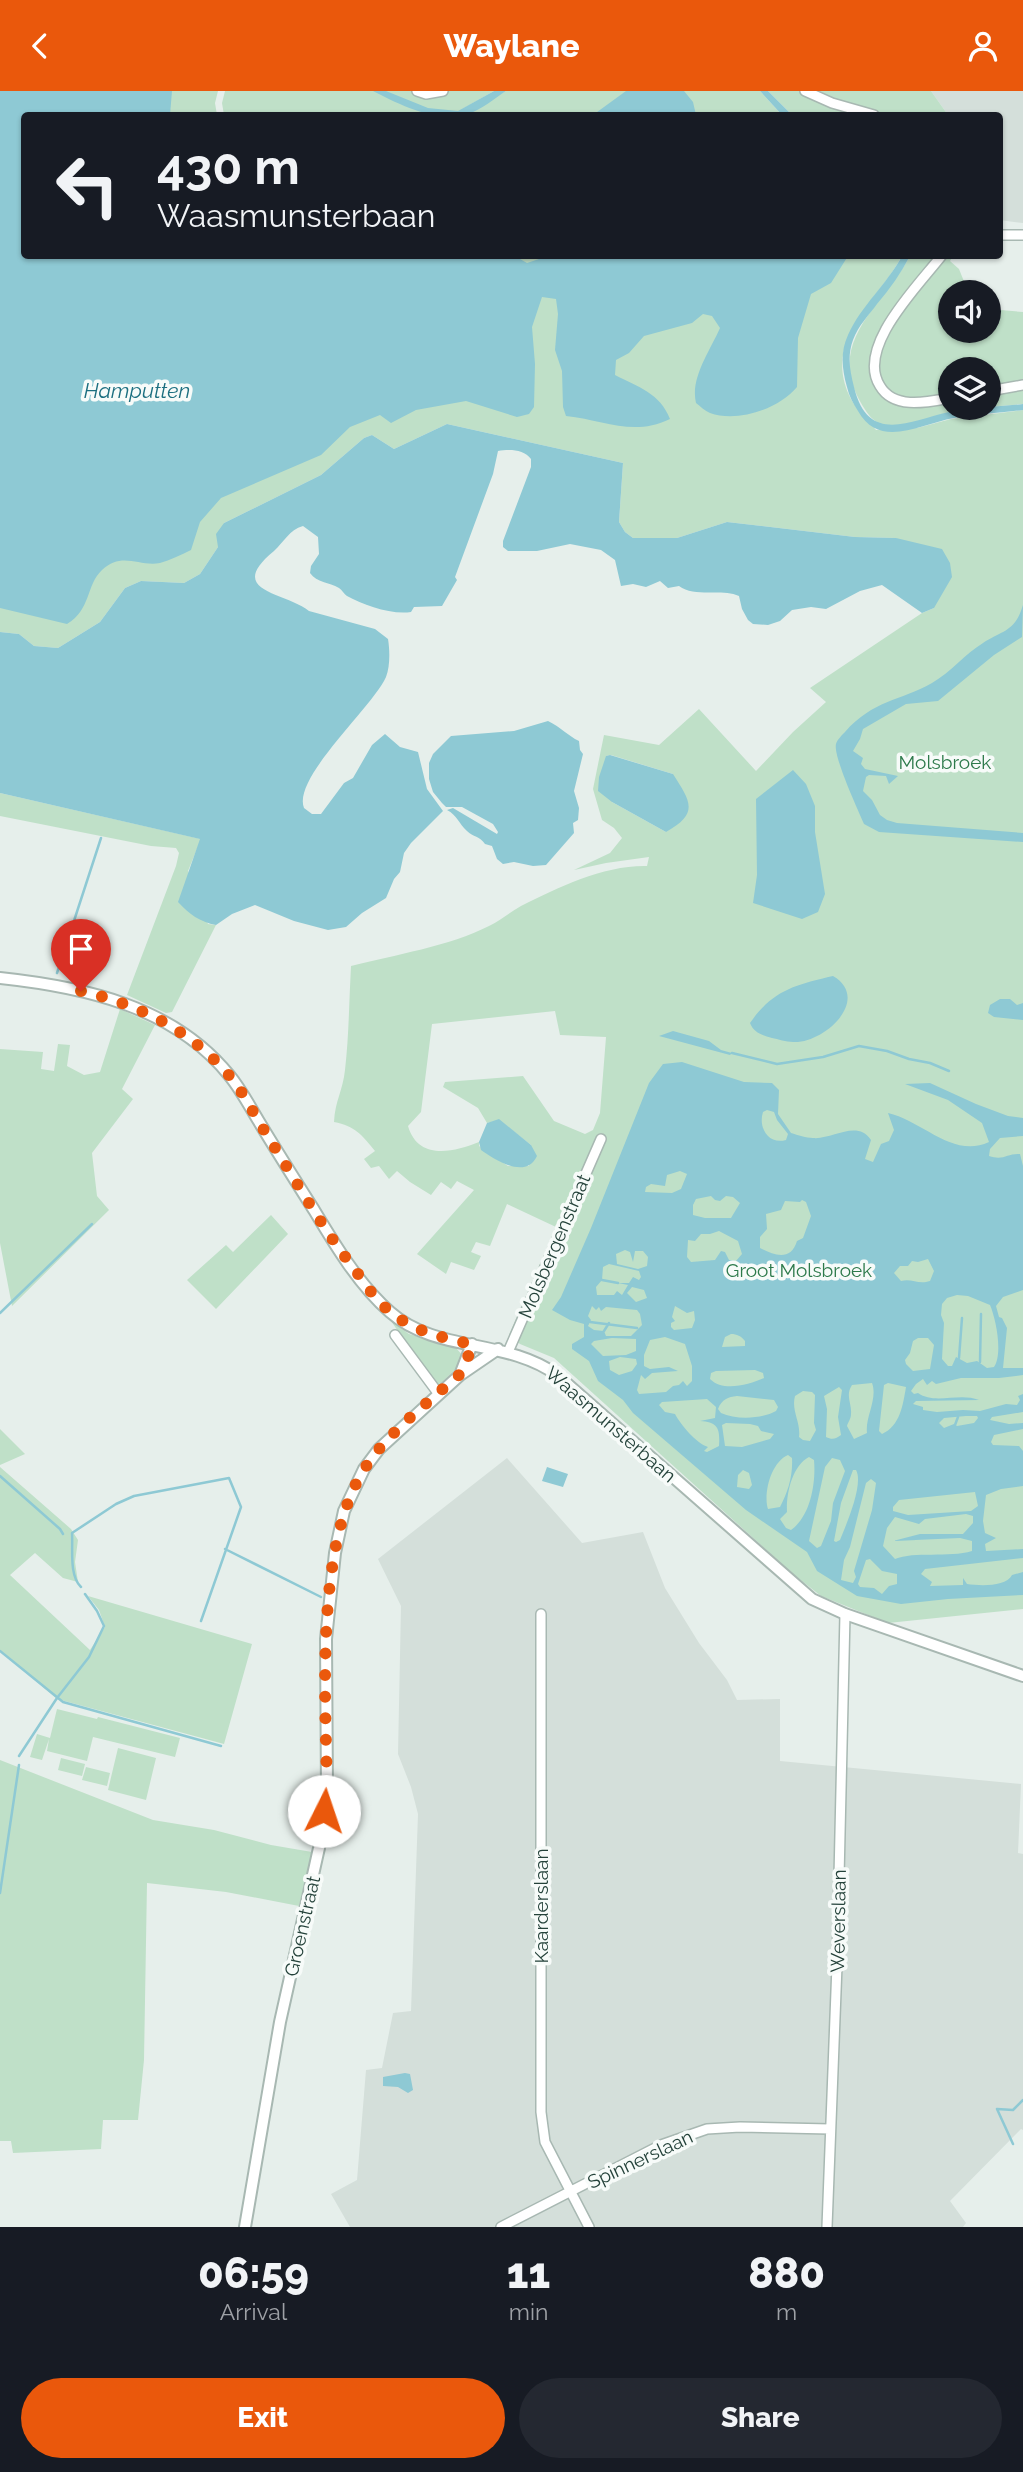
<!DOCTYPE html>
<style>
body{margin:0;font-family:Raleway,sans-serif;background:#242831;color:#f1f3f6;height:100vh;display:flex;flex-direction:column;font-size:26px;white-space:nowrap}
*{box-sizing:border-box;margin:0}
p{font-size:23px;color:#9ea1a6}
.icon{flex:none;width:38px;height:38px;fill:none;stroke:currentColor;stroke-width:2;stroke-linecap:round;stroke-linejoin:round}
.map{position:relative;height:2136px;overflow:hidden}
.side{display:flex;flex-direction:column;background:#171b24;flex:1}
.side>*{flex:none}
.banner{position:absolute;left:21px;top:21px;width:982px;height:147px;border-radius:7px;box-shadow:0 2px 5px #0004;background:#171b24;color:#f1f3f6;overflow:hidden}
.fabs{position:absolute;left:938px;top:189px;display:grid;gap:14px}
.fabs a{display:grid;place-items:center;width:63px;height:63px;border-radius:50%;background:#171b24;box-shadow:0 2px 5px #0004;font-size:35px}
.pin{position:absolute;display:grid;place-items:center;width:60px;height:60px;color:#fff;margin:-72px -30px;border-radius:50% 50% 50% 0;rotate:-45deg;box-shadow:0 0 7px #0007}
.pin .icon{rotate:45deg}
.me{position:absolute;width:77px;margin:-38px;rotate:4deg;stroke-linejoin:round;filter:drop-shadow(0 0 5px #0008)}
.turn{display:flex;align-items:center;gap:24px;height:147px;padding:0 21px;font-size:32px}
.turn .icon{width:91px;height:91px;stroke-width:2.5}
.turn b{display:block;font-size:49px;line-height:60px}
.eta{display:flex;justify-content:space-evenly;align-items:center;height:119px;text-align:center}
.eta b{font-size:42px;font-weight:800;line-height:49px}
.cta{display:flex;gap:14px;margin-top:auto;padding:14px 21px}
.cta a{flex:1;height:80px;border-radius:42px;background:#ea580c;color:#fff;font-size:28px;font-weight:800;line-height:80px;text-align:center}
.cta a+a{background:#242831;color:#f1f3f6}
header{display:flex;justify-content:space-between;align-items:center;height:91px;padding:0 21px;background:#ea580c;color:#fff;font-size:32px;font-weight:800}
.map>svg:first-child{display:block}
</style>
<header><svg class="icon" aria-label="back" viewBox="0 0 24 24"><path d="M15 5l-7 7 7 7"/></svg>Waylane<svg class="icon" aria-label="person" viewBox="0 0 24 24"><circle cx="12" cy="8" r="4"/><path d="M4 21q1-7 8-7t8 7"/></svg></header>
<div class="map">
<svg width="1023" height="2136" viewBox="0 0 1023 2136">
<rect width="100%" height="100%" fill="#e6efeb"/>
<path fill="#d4dfda" d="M931,0H1023V132L999,129V24H948Z
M507,1367L582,1452L643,1441L665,1497L699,1552L727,1589L737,1609L780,1608V1670L1021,1693L1018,1762L1023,1763V2039L1021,2038L950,2110L966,2132L963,2136H350L331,2103L357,2089L366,1979L382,1977L393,1922L411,1920L418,1723L411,1696L398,1663L401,1515L378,1468Z"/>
<path fill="#bfe0c8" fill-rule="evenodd" d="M0,0H218L215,12L217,24H24V164L902,165C878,210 823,247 849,304C854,316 867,328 876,339L917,337L951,328L1023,319V1518L888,1532L821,1505L793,1483L554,1267L520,1253L509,1244L556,1136L507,1113L490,1155L476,1151L471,1161L481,1165L474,1179L451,1171L446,1183L417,1163L474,1099L457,1090L451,1098L441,1091L431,1104L410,1091L397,1080L389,1088L379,1075L371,1077L364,1068L375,1060C362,1044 355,1035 334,1031C335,1010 343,999 345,979C349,945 349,910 351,875C394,864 450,855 489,835C500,830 510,821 521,815C559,796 604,774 647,775L649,766L606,772L574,779L610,762L622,747L614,737L602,729L593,698L604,644L659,654L699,618L756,680L793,641L826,611L810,597L922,522L934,517L896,447L855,446L727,431L677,447H633L625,441L619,431L623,372L447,333L394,358L372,344L364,347L321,384L224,432L218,456L200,483L184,492L141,490L125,497L100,531L58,557L34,555L19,543L0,541ZM611,664L673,683L666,741L612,711L606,665ZM555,920L560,944L606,946L600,1022L593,1039L585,1043L554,1030L523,985L445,991L443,996L478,1017L487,1032L499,1029L531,1054L529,1075H508L479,1055V1051C452,1062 418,1069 408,1035L421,1021L432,933Z
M225,0H494L459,20L439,24H224L222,12Z
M506,0H760L782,24H464Z
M768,0H931L948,24H792Z
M910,165H953L950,170L959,178L965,193L983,196L982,201H950V240H989V218L1023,221V313L989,316V278H950V317H979C969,318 958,319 947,322C930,326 912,334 894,335C877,336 869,326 861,312C825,250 883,215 910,165Z
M0,702L201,748L188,780L208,833L216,834L172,921L166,922L127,904L176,775L179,762L176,757L151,755L0,725Z
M120,918L155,934L122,998L133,1008L92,1062L97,1105L109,1119L12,1215L0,1152V958L43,961L41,978L54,980L58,953L70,954L67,975L84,984L100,981Z
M271,1124L288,1143L216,1218L187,1189L226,1154L233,1161Z
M391,1230L409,1243L456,1257L464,1266L461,1273L439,1294L422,1275Z
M0,1338L25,1363L0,1374Z
M0,1376L71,1438L78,1449L75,1471L78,1491L63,1487L35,1462L10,1484L90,1559L105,1536L99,1519L88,1505L252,1553L224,1653L57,1608L0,1559Z
M57,1618L97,1628L98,1626L180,1647L175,1666L93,1646L87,1670L47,1660L49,1648L42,1669L30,1666L37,1643L50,1647Z
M118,1657L156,1667L146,1709L108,1699Z
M61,1667L85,1673L82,1685L58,1679Z
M0,1669L153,1729L214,1739L271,1754L312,1761L299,1815L226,1801L147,1792L144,1969L138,2029H103L101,2058L13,2062L11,2050H0Z
M86,1676L110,1682L107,1695L82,1689Z"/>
<path fill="#8ec9d4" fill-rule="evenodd" d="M0,0H172L170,24H24V164H513L527,172L551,164L848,165L831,192L811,203L798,247L797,296C779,318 737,332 710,322C705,320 700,315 696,312C690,287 710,260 720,237L712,225L703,223L692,232L644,245L629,262L616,269L615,284C638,296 660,302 670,328C633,346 604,329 566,325L563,316L562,280L555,259L558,223L556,208L542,206L532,236L535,273L534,316L529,323L517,326L466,310L416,319L391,332L380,324L350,336L321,364L221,407L200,431L191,459C181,464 170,469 160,472C139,476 122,460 102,479C86,494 91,519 67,533L0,517Z
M373,0H386L428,17L458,20L494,0H506C494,8 482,18 468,23C440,34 398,13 373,0Z
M626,0H684L693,11L696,24H593Z
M760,0H768L792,24H782Z
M902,165H910C901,182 890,198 877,213C869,224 858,235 853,249C847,265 850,280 854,296C868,354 909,330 949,321C974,316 998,316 1023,313V319C1000,322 977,323 954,327C920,333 880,359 858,320C853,312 849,305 847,296C842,278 840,261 848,244C861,215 887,193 902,165Z
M447,333L623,372L619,431L625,441L633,447H677L727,431L855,446L896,447L942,458L950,472L952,486L934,517L922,522L882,494L860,500L826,518L811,516L792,519L780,530L768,534L753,533L748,529L742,518L739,505C721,497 695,507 679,495L668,497L660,490L646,496L633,493L621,495L615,469L601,459L570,453L537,460H508L503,456V450L531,376V368C524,358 509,358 498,360L493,383L455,486L457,489L442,515L414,516L411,521C391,524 364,514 347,505C344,503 342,499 339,497C329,491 317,492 310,482L311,475L319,463L318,446L303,435C289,439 284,451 274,460C224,501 286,501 309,520L375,538L388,548C390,560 390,576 386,586C372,617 292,687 304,717L312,723H321L344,692L353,687L372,654L385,643L400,656L418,661L427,698L443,720L411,752L404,762L400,781L394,788L386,807L362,822L346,836L328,839L294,830L255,814L232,823L216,834C200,831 189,823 178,811L200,748L0,702V541L19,543L34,555L58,557L100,531L125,497L141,490L184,492L200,483L218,456L216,443L224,432L321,384L364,347L372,344L394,358Z
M1023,514L1022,546L994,564L938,610L906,613L863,638L860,648L853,660L863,667L861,673L865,678L898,685L889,693L886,685L869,684L866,686L863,700L872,709L880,724L887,729L897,732L1023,742V751L879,741L864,733C858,719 833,665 836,653C837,649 842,644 845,641C873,609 900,610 932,592C951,581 965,563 983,552C1003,539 1015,541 1023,514Z
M548,630C561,636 568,645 579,650L580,659L583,663L574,700L579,717L578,729L573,732L574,742L546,774L533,775L514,771L503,773L497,768L492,755L485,753C480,745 473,746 467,740C459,733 457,724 447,719L453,717L497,743L498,741L493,733L462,716H446L442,712L433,701L429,688V672L433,663L451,645L514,640Z
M610,664L673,683C690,710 700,722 666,741L612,711L598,700L599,686L606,665Z
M793,679L806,693L815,715V741L825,803L818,821L802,828L753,812L757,784L756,708Z
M833,885C872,908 824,953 793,951C786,951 778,948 772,947C762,944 754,942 750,932C773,899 795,894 833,885Z
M1000,908H1010L1017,914L1023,912V929L994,926L988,922L990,914Z
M673,940L709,950L721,959L732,962L730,964L659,945Z
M682,971L744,991L772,992L779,999L778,1023L791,1042C798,1044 806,1047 813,1047C832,1049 857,1028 871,1049L865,1068L873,1071L881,1053L889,1050L894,1039L888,1022C923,1030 953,1068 989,1051L982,1032L948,1009L905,993L930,992L976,1013L1008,1025L1023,1027V1045L1000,1047L990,1058L989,1065C1004,1070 1007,1062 1020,1063L1023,1075V1199L1003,1206L996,1215L999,1226L1002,1227L1007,1237L1003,1277H1023V1284L999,1287H961L936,1293L932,1290L927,1294L923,1288L916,1293L911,1300L914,1303L918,1302C935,1314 959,1301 979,1309L916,1310L913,1313L923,1316V1319L937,1321L963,1319L980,1320L1006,1313L1017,1314L1020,1309L1018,1305L1023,1303V1321L992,1326L990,1329L1009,1333L1023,1332V1338L994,1344L991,1351L993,1354L1019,1355L1023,1360V1395L1001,1398L986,1404L983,1430L985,1442L996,1447L985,1453L986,1460L1023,1458V1467L925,1478L921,1483L932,1491L930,1495L963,1494V1487L967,1493C980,1495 1006,1496 1012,1484L1023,1481V1504L948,1508L901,1513L857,1505L817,1480L807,1461L746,1419L633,1322L623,1309L598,1290L589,1270L572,1258V1253L584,1246V1233L570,1229L552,1219L561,1206L591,1137L649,992L663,973ZM767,1019L774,1021L777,1029L788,1043L786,1049C768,1054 758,1036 763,1021ZM680,1080L687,1083L681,1098L672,1102L645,1101L646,1096L651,1093L665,1095L667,1084ZM711,1105L715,1109L720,1110L726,1105L733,1106L740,1112L731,1127H705L693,1124V1114L696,1108ZM802,1109L806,1111L811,1125L803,1147L797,1150C791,1170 775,1165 760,1157V1146L767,1138L766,1123L781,1119L785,1110L800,1111ZM719,1140L738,1150L742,1163L736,1170L729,1169L725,1161L721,1160L715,1169L691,1171L687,1166L688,1149L695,1150L701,1143H710ZM625,1159L630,1161L633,1171L635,1160H643L648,1166L647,1175L638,1178L617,1173L616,1163ZM928,1168L934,1180L930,1190C918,1194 912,1187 901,1190L894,1182L900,1175H908L912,1170L918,1171ZM609,1173L639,1180L641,1186L639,1189L633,1186L629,1192H618L628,1194L622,1204L617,1200L614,1204H597L596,1196L602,1189L603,1176ZM632,1196L644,1199L647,1207L636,1211L627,1202ZM957,1204L968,1205L990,1214C996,1228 1003,1263 994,1276L987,1277L977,1270L967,1272L956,1266L952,1275H948L942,1268L944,1232L941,1224L942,1213L947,1207ZM592,1215L596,1219L599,1216L601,1220L606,1216L637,1219L640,1223L642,1234L631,1245H606L604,1240L594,1239L588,1235L591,1229L588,1225ZM675,1215L687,1222L694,1220L695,1229L692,1237L674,1239L671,1236V1232L675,1230L672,1226ZM731,1243C737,1243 741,1245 745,1250V1255L722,1256L725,1246ZM665,1246L685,1253L692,1275V1290L687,1295L683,1290L679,1294L673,1295L666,1301L639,1303L637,1299L641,1284L645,1288L652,1282L678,1280L669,1276L650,1278L644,1275V1264L650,1249ZM612,1247L636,1248V1260L626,1264L603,1265L591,1253L594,1250ZM928,1247L934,1254L930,1278L913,1280L906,1273L905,1269L910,1262L913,1250L918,1247ZM620,1266L636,1268L637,1273L632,1280L619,1284L610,1279L609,1270ZM755,1279L763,1282L764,1287C748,1294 723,1301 710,1288L711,1282L716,1280ZM872,1292C878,1308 865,1326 867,1342L854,1348L847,1335C848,1331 851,1328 851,1323C852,1312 845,1305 852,1294ZM888,1292L906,1296C903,1314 900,1335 882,1343L879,1340L884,1294ZM839,1296L842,1299L838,1326L841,1344C836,1348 832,1349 826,1346L827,1318L824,1305ZM803,1300L812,1301L815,1304L814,1332L816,1339L810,1350L803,1349L799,1346C801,1331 791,1320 795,1305ZM737,1305L774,1309L778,1316L776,1320C762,1328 736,1329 721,1322L718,1318C722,1308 728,1306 737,1305ZM707,1308L716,1316L715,1327L700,1330C719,1331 720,1339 719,1355L707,1361L704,1360L708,1356C696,1352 681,1334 675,1323L665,1321L659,1314L662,1311ZM966,1325H977L978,1327L974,1332L957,1335L954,1333L944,1337L939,1332L944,1327ZM726,1332L750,1333L758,1335L761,1340L774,1343L770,1348L742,1356L725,1355L722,1334ZM788,1364L792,1367C793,1385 788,1401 780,1416L768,1418C763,1403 771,1371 788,1364ZM809,1366L814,1369C816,1391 811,1425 791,1439L786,1437L780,1428L787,1421C786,1403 792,1375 809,1366ZM832,1367L840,1369L845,1380L833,1412L831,1430L821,1455L817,1457L809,1450L825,1376ZM743,1379L749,1382L752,1394L749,1398L737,1396L738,1384ZM853,1379H856C864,1393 846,1434 840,1449L836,1451L834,1450L841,1412ZM871,1388L876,1392L872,1419L854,1480L856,1486L853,1492L841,1489L844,1469L850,1456L866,1392ZM975,1401L978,1415L971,1420L908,1424L893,1420V1416L899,1409ZM966,1423L973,1425V1432L963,1443H920L893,1450L960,1447L972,1450V1460C949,1467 914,1460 895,1468L883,1455L887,1437L895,1426L919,1433L925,1428ZM870,1468L882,1480L897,1483V1493L889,1495L882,1503L874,1497L860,1496L858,1493L866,1469Z
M499,1028L531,1054L537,1065C526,1089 495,1069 481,1059L479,1051L487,1032Z
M547,1376L568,1383L563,1396L542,1390Z
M405,1982L410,1983L413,1999L408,2002L398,1996L383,1995V1986Z"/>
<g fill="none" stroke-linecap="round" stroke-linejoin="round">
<path stroke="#8ec9d4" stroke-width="2.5" d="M57,882L101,747
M732,962L777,973L823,966L859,955L887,960L909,968L930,972L949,980
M602,1189L618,1192
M0,1222L92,1133
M590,1231L637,1237
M604,1240L609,1232
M959,1267L962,1227
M980,1271L981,1223
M955,1334L958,1326
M0,1385L60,1438L63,1443
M225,1458L321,1506
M81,1496C69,1485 73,1458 72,1442L116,1413L134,1405L229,1387L241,1416L201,1530
M0,1560L63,1611L221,1655
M19,1665L57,1607L89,1566L104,1535L97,1520L85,1503
M0,1802L19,1674
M1013,2053L997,2018L1013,2019L1023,2009"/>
<defs>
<path id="minor" d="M417,0L426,3L443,0
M805,0L832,12L874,24
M999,144H1023
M942,164C920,193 855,256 880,295C894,319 928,311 950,307
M989,300L1023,294
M395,1244L438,1302
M508,1261L601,1048
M541,1523V2021L545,2051L589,2136
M501,2136L661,2054L707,2038L740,2036L830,2038
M827,2136L837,1874L845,1523"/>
<path id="tertiary" d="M0,887C84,896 173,915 229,984C240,997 249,1014 258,1029C276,1059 295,1089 314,1119C335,1154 359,1194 390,1221C436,1262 506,1247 557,1284L812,1508L845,1523L1023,1585
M460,1284L472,1253
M245,2136L280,1931L319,1757L327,1701L326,1548L335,1462L344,1420L364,1378L379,1358L460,1284L498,1258"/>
</defs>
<use href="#minor" stroke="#a8b8b2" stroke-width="12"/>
<use href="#tertiary" stroke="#a8b8b2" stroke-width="14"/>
<use href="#minor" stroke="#fff" stroke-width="9"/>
<use href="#tertiary" stroke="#fff" stroke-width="10"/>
</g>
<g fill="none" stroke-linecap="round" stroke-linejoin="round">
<path stroke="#ea580c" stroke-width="12" stroke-dasharray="0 21.6" d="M81,900C137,913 188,938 227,982C241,997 251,1018 262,1036C293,1085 322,1137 358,1183C368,1197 379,1213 393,1223C416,1241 443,1247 472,1253L467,1269L460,1283C429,1311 387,1342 365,1377C314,1455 326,1610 327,1702L324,1720"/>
</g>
<g text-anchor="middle" stroke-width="7" stroke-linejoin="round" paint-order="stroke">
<g font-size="19" fill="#2d7a4b" stroke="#f7fbf9">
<text x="945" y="678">Molsbroek</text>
<text x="799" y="1186">Groot Molsbroek</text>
</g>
<g font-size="19" fill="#24423a" stroke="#f7fbf9">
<text transform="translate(554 1155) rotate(-67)" y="7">Molsbergenstraat</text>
<text transform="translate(611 1333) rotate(41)" y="7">Waasmunsterbaan</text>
<text transform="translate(541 1815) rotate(-90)" y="7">Kaarderslaan</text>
<text transform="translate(838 1830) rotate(-89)" y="7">Weverslaan</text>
<text transform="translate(302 1835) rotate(-77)" y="7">Groenstraat</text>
<text transform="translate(640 2068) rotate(-25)" y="7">Spinnerslaan</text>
</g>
<g font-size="21" font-style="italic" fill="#1c6f80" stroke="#f7fbf9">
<text x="137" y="307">Hamputten</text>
</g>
</g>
</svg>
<div class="fabs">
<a><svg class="icon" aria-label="sound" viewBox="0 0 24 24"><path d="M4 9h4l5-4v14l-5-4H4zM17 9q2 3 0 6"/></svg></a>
<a><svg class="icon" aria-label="layers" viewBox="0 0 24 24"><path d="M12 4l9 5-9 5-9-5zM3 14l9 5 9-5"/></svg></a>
</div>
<div class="pin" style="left:81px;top:900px;background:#d93025"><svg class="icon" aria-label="arrive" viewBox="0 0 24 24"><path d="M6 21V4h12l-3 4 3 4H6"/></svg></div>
<svg class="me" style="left:324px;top:1720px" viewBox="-20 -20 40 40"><circle r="19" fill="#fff"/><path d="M0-13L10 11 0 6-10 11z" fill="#ea580c"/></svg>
<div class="banner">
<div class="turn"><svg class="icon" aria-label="left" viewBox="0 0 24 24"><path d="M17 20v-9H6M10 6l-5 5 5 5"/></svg><div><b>430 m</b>Waasmunsterbaan</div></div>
</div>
</div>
<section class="side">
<div class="eta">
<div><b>06:59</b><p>Arrival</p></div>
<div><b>11</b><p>min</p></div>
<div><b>880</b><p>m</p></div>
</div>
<div class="cta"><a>Exit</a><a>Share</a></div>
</section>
